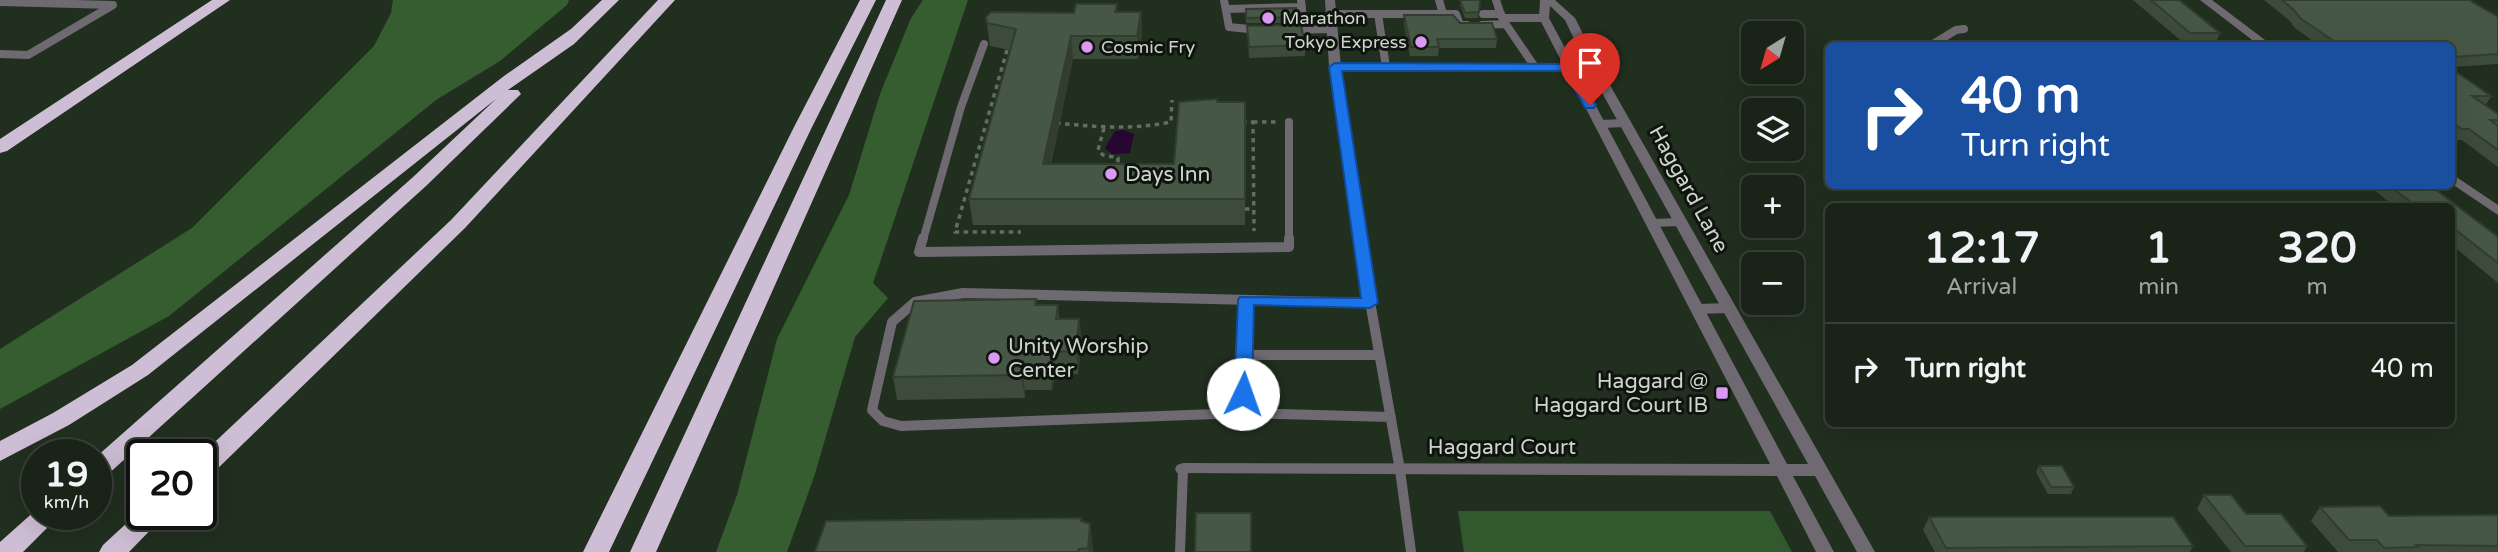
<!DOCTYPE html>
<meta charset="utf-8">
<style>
body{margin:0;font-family:"Varela Round",sans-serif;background:#222b20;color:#f1f3f6;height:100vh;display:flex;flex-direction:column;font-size:26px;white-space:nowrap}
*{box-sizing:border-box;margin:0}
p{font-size:23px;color:#9fa4a1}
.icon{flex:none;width:38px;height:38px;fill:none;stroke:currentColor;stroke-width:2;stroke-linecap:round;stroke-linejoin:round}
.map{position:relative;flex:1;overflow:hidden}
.details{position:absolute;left:1825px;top:203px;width:630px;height:224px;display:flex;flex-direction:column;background:#192317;border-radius:10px;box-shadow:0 7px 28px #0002,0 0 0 2px #374036}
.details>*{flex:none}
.hud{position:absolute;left:1825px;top:42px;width:630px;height:147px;border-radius:10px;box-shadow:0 7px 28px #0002,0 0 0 2px #374036;background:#1a4fa0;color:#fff;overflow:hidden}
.needle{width:46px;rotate:217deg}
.fabs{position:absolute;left:1741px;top:21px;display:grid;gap:14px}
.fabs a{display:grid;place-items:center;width:63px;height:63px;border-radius:10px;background:#192317;box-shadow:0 7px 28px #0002,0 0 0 2px #374036;font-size:35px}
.speed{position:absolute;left:21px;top:439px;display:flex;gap:14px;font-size:35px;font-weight:700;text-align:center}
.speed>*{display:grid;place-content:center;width:91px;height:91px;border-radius:50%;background:#192317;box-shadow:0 7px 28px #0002,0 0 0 2px #374036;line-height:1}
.speed small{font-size:18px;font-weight:400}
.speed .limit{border:4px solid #111;border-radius:10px;background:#fff;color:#111}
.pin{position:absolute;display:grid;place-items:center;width:60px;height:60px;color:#fff;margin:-72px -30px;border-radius:50% 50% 50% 0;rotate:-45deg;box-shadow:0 0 7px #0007}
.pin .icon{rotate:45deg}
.me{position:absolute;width:77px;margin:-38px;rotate:3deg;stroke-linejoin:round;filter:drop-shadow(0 0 5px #0008)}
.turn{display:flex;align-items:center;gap:24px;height:147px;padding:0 21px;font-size:32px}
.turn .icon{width:91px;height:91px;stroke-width:2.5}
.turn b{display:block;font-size:49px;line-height:60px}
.eta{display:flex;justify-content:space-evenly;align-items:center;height:119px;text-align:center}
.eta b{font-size:42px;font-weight:800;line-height:49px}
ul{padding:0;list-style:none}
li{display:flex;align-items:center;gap:21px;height:91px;padding:0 21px;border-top:2px solid #374036}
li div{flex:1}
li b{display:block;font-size:26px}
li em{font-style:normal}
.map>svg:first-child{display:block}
</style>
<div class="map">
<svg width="2498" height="552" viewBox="0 0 2498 552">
<rect width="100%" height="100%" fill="#212f1f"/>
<path fill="#32592e" d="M1458,511H1770L1792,552H1464Z"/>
<path fill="#355d30" d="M393,0H569L567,5L500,61L436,100L169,316L0,409V349L192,228L374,46L391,13Z
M923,0H968L873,283L888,298L855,337L814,477L787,552H716L737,495L777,339L849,195L880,94L911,18Z"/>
<path fill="#270631" d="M1115,131L1124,130L1134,134L1130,153L1112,154L1105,148Z"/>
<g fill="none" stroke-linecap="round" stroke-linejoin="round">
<path stroke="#616e60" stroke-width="3.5" stroke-dasharray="4.5 4.5" stroke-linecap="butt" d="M1007,50L955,232H1021
M1242,122H1253L1254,231
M1253,122H1277
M1056,123C1096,127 1132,130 1171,122L1172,100
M1104,128L1098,150L1103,155L1118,158V166
M1245,209H1254"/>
<path stroke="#6f6972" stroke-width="8" d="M1224,0L1229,27L1258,30
M1301,0L1304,30
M1439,0L1443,14
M1496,0L1502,18H1544
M0,2L113,5L28,55L0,54
M1226,9L1302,7
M1331,14H1456L1460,25H1467
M1378,14L1386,67
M1483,14H1501
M1503,20L1535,67
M1482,25L1505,24
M1291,30L1332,29
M1930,46L1956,30L1964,29
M1564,56L1588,55
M1335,67L1570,68
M1289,122V240
M1600,124L1625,123
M1652,223L1681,222
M923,240L961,107L984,44"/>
<path stroke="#6f6972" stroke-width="10" d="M923,238L919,252L1289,247V238
M1364,268L1400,470L1411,552
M1370,303L963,293L915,302L892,322L872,410L883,421L901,426L1242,413L1391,417
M1697,309L1729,308
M1245,355H1379
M1242,413L1246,300
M1180,552L1183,469"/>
<path fill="#6f6972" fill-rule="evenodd" d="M1325,0H1335L1341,67L1371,268L1364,272L1357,268L1329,67Z
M1540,0H1555L1575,18L1598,64L1875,552H1857L1815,476H1793L1834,552H1816L1777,476L1177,473L1175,469L1177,465L1183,463L1770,464L1539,18ZM1550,6L1565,20L1586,64L1808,464H1787L1549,18Z
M2200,0H2212L2273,46H2260Z
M2452,174L2498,205V215L2452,184Z"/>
<path fill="#cebed5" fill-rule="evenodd" d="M212,0H230L7,151L0,153V139Z
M602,0H619L574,44L508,90H518L521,94L426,186L105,477L96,480V457L412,178L496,99L148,375L69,425L0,461V441L53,413L132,365L504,76L571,29Z
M658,0H675L465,228L210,476L201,479V455L451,220Z
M860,0H876L812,127L609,552H583L794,127Z
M886,0H902L656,552H630Z
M37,509V514H61L23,552H0V542Z
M142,509V514H166L129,552H99L103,545Z"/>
</g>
<path fill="#3d4b3b" d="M1460,0H1480L1478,18H1465L1460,5Z
M2133,0H2179L2220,33L2215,44H2185Z
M2264,0H2469L2498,17V64L2452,67V46H2320L2295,28L2289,20Z
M1117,4V12H1141L1142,34L1138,59H1073L1051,164H1174L1217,102H1245V225H973L969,199L1010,50L990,46L986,17L1074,13Z
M1246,9L1297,17V23H1246Z
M1404,15L1460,23L1497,39L1496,48H1439L1438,56H1410L1404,24Z
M1247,26L1305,45V56L1249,58Z
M2452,69L2491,96L2486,105L2498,114V167L2462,140H2455L2452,138Z
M2369,186H2431L2498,237V283L2452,245V206H2394Z
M1036,299L1037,305H1058L1059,319H1079L1082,341L1078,374H1055L1052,390H1025V398L897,400L893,377Z
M2039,466L2074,487L2071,494H2048L2036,472Z
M2204,495L2246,514L2307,546L2304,552H2231L2197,509Z
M2320,507L2389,516L2498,515V552H2338L2311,521Z
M1929,517L2193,546L2190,552H1935L1923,530Z
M1081,522L1090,524L1093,552H815Z"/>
<path fill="#323d30" d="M1141,12L1142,34L1138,59L1137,36Z
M1071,36L1073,59L1045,189L1043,164Z
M1079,319L1082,341L1078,374L1076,351Z
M1052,352L1055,374L1052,390L1050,367Z
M1022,367L1025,390V398L1021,375Z
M1090,524L1093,552H1089L1088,548Z"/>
<path fill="#475745" stroke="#323d30" stroke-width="2" d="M1460,0H1480L1479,12L1465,13Z
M2151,0H2179L2220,33H2190Z
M2282,0H2469L2498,17V54L2452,57V46H2341L2300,18L2294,10Z
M1076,4H1117L1115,12H1141L1137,36H1071L1043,164H1174L1179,102L1217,99V102H1245V199H969L1016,29L987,23L986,17L991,12L1074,13Z
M1296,8L1297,17L1246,18V9Z
M1404,15H1453L1460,23H1492L1497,39H1437L1439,47H1411Z
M1301,25L1305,45L1249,47L1247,26Z
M2241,44L2242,46H2214L2212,45Z
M2452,69L2491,96H2472L2498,114V120H2490L2498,126V150L2469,129H2462L2452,122Z
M2390,186H2431L2498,237V263L2452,227V206H2416Z
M1036,299L1035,305H1058L1056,319H1079L1076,351L1052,352L1050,367H1022L1021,375L893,377L914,301Z
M2039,466H2062L2074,487H2051Z
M2204,495H2231L2246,514H2281L2307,546H2245Z
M2380,506L2389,516L2498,515V546L2416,545L2418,547L2384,548L2377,540H2349L2320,507Z
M1196,513H1251V552H1195Z
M1929,517H2173L2193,546L1946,548Z
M1081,518V521L1090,524L1088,548L1079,549L1078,552H815L826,521Z"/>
<path fill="#1a73e8" stroke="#114b97" stroke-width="2" d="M1335,63L1570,64L1576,68L1596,105L1594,108H1585L1565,71H1342L1378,303L1370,308L1254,305L1252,394L1249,398H1236L1234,394L1238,300L1240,297L1361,298L1329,67Z"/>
<g fill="#dc99f4" stroke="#0f150e" stroke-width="2.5">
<circle cx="1268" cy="18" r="7"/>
<circle cx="1421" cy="42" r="7"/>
<circle cx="1087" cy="47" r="7"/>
<circle cx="1111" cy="174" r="7"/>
<circle cx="994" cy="358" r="7"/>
<rect x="1715" y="386" width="14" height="14" rx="3.5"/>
</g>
<g text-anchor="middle" stroke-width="6" stroke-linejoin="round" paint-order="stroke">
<g font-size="18" fill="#ccd6cb" stroke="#0f150e" text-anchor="start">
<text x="1282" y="24">Marathon</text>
<text x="1407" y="48" text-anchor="end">Tokyo Express</text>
<text x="1101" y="53">Cosmic Fry</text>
</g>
<g font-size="21" fill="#ccd6cb" stroke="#0f150e" text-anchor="start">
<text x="1125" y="181">Days Inn</text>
<text x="1008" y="353">Unity Worship<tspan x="1008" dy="24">Center</tspan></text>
<text x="1708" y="388" text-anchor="end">Haggard @<tspan x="1708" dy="24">Haggard Court IB</tspan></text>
</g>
<g font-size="21" fill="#ccd6cb" stroke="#0f150e">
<text transform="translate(1689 189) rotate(61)" y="7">Haggard Lane</text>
<text x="1502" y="454">Haggard Court</text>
</g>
</g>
</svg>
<div class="fabs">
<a><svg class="needle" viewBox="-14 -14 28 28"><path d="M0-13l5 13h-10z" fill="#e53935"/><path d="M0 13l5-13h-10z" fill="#9fa4a1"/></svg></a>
<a><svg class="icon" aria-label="layers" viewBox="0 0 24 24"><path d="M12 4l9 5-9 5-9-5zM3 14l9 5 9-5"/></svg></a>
<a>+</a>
<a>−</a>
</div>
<div class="speed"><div>19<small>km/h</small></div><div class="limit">20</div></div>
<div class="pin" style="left:1590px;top:105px;background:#d93025"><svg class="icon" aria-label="arrive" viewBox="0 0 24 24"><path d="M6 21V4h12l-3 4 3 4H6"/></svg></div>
<svg class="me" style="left:1243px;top:394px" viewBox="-20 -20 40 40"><circle r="19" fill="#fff"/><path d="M0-13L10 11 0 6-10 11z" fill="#1a73e8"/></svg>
<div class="hud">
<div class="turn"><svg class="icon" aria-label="right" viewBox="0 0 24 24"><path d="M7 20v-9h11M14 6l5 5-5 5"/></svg><div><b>40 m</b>Turn right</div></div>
</div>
<section class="details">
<div class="eta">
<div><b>12:17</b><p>Arrival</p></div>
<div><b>1</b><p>min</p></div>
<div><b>320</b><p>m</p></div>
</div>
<ul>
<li><svg class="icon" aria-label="right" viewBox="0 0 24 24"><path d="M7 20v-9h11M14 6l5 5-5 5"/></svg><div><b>Turn right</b></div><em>40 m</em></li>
</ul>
</section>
</div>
